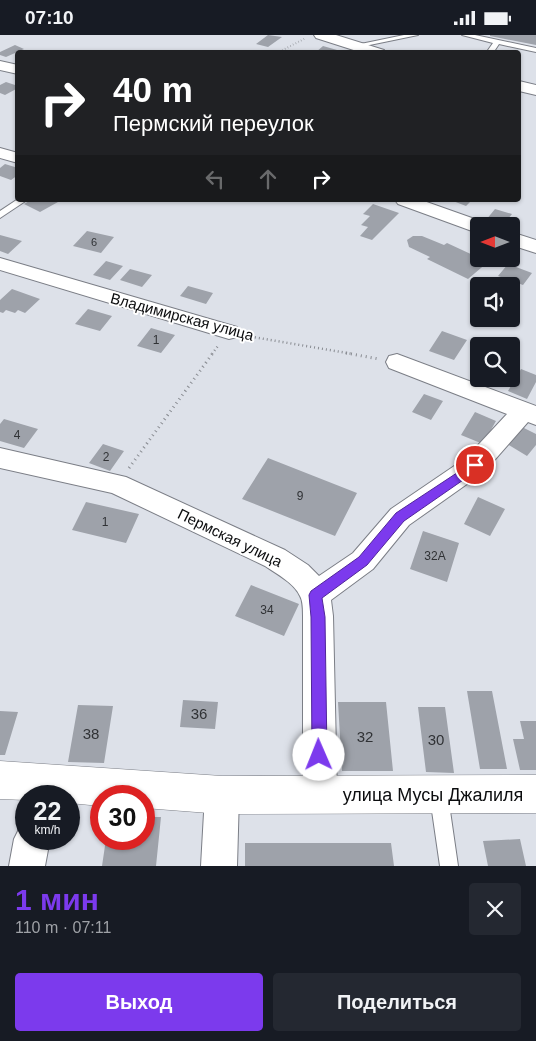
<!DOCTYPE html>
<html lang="ru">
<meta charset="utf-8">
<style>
body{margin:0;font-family:Arial,sans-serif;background:#242831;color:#f1f3f6;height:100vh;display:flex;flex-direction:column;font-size:19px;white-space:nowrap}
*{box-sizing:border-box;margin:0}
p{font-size:16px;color:#9ea1a6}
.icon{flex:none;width:28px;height:28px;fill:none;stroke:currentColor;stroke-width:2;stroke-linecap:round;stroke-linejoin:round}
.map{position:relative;height:831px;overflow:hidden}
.details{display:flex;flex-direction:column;background:#171b24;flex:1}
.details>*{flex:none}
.guide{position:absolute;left:15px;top:15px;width:506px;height:152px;border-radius:5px;box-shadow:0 1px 4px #0004;background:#202124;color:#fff;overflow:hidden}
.needle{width:32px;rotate:270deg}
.buttons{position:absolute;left:470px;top:182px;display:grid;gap:10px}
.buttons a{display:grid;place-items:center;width:50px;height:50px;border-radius:5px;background:#171b24;box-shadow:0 1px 4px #0004;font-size:25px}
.speed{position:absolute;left:15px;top:750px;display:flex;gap:10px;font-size:25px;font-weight:700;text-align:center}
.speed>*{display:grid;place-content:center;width:65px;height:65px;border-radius:50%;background:#171b24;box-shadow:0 1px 4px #0004;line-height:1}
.speed small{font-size:12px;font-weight:400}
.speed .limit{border:8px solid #d22;background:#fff;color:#111}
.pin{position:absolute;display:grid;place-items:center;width:42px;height:42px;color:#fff;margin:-21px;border:2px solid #fff;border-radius:50%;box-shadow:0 1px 5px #0007}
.me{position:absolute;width:55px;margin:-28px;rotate:359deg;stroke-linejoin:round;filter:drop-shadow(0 0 4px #0008)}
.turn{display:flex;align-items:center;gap:18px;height:105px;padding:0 15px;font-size:22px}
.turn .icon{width:65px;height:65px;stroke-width:2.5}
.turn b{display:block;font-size:35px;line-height:42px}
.lanes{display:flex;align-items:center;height:48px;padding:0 15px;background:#0003;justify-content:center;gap:25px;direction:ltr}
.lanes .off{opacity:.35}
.round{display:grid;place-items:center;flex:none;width:52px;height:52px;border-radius:5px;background:#242831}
.head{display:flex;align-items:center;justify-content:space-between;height:85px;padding:0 15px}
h1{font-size:30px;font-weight:700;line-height:38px;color:#7c3aed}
.primary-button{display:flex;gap:10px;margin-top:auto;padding:10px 15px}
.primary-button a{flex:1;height:58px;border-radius:5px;background:#7c3aed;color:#fff;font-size:20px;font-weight:700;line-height:58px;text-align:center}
.primary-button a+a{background:#242831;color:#f1f3f6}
.status{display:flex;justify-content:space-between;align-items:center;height:35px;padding:0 25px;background:#171b24;direction:ltr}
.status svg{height:14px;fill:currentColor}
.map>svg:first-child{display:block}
</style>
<div class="status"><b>07:10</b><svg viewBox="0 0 49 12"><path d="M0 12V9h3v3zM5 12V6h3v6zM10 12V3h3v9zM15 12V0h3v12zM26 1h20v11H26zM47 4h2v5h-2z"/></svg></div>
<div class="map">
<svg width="536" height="831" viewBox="0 0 536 831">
<rect width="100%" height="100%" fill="#dde1e9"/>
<path fill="#9ea2aa" d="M268,0L282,2L268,12L256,9Z
M490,0H536V10L490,1Z
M15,10L24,14L6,22L0,20V17Z
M323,11L337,15L334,18H315Z
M6,47L18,51V53L5,60L0,58V50Z
M5,129L18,133V140L11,145L0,141V133Z
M31,165H55L58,167L40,177L24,169Z
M454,165H472L466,171L453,166Z
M373,169L399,178L372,205L360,201L368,192L361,190L370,181L363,179Z
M495,174L512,179L502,191L486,185Z
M87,196L114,202L101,218L73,211Z
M0,200L22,206L8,219L0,216Z
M413,201H422L444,210L447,208L488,227L468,244L427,224L430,222L409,212L407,205Z
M106,226L123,231L110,245L93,240Z
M508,229L532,238L523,250L498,241Z
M130,234L152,240L142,252L120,245Z
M188,251L213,258L206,269L180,261Z
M12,254L40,264L25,278L18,275L15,278L6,275L3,278L0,277V265Z
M88,274L112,281L100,296L75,289Z
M151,293L175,300L161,318L137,311Z
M442,296L467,305L454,325L429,316Z
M521,334L536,340V347L527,364L508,356Z
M424,359L443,366L431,385L412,377Z
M475,377L496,386L483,409L461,400Z
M4,384L38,394L24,413L0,406V389Z
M522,392L536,399V410L527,421L507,409Z
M103,409L124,416L110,436L89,428Z
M268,423L357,458L335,501L242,464Z
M478,462L505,474L490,501L464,489Z
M86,467L139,479L126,508L72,495Z
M423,496L459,508L447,547L410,534Z
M251,550L299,569L284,601L235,581Z
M467,656H492L507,734H480Z
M183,665L218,667L215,694L180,692Z
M338,667H386L393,736H342Z
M78,670L113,671L104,728L68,727Z
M418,672H445L454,738L426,737Z
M0,676L18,677L5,720H0Z
M520,686H536V735H520L513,704H524Z
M144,782H161L156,831H102L106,804H144Z
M520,804L526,831H488L483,806Z
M245,808H391L394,831H245Z"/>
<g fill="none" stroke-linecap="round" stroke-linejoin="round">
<defs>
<path id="service" d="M404,0H418L355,13L351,11Z
M462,0H475L536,13V17L499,9L493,18H486L493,8Z
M18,164L27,165L0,183V176Z
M439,753L445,756L448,762L458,831H440L430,762L433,756Z"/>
<path id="minor" d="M314,0H336L384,15L386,18H363L316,3Z
M0,26L18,30V39L0,35Z
M519,46L536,50V60L519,56Z
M0,113L18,118V128L0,123Z
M395,165H421L486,188L488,191H479V198L472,196L398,169Z
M511,197L536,205V218L511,210Z
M0,223L237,292L240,297L237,302L229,304L0,235Z
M397,319L536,371V390L528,387L484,437L409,490L373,534L331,565L333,581L337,760L332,772L320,777L308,772L303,760V581C303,575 303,566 300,561C294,548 277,539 265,531L112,458L0,433V413L126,442L285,515L308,530L319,541L353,518L391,474L466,423L507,379L389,333L386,327L389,321Z
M222,743L234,748L239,760L237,831H201L205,760L210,748Z
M26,789V804H50L45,831H9L14,804L20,792Z"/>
<path id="tertiary" d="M0,726L222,741L536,740V778L222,779L144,773V761H101V771L69,768V761H26V765L0,764Z"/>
</defs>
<use href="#service" stroke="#7b7e86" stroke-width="2"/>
<use href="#minor" stroke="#7b7e86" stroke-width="2"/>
<use href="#tertiary" stroke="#7b7e86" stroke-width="1"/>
<path stroke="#888b91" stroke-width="2" stroke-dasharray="0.5 2.5" stroke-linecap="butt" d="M277,18L306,3"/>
<path stroke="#888b91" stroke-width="2.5" stroke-dasharray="1 3" stroke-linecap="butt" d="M247,301L353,319
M212,319L218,311"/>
<path stroke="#888b91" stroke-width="3" stroke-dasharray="1 4" stroke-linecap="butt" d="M346,318L379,324
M129,433L213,318"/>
<use href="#service" fill="#fff" fill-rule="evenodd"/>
<use href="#minor" fill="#fff" fill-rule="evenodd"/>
<use href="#tertiary" fill="#fff" fill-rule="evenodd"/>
</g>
<path fill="#7c3aed" stroke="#51269a" d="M475,426L479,427L481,430L479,434L404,486L367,530L322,563L325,582L327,720L325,726L319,728L314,726L312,720L311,582L309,560L311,556L359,522L396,478Z"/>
<g text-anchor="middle" stroke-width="4" stroke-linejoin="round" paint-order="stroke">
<g font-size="11" fill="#303235">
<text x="94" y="211">6</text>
</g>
<g font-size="12" fill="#303235">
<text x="156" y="309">1</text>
<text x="17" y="404">4</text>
<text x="106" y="426">2</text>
<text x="300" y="465">9</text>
<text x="105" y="491">1</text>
<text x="435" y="525">32А</text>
<text x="267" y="579">34</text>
</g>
<g font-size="15" fill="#0b0c0e" stroke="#fff">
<text transform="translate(182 282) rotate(15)" y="5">Владимирская улица</text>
<text transform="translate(230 503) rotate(26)" y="5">Пермская улица</text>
</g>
<g font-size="15" fill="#303235">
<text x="199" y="684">36</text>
<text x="91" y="704">38</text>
<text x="365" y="707">32</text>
<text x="436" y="710">30</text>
</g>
<g font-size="18" fill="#0b0c0e" stroke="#fff">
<text x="433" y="766">улица Мусы Джалиля</text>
</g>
</g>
</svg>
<div class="buttons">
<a><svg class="needle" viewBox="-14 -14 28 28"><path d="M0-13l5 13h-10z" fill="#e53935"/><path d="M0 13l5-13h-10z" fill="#9ea1a6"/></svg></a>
<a><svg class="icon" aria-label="sound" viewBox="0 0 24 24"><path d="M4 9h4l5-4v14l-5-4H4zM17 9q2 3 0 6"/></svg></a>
<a><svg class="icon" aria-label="search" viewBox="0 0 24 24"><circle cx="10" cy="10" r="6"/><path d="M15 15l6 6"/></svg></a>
</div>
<div class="speed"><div>22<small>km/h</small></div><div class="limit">30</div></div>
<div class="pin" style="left:475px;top:430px;background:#d93025"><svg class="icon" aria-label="arrive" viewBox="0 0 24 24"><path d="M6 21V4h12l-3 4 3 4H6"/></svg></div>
<svg class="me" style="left:319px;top:720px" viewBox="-20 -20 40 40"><circle r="19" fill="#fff"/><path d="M0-13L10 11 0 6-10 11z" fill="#7c3aed"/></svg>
<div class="guide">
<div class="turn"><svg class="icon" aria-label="right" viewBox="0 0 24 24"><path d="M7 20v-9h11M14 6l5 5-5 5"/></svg><div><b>40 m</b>Пермский переулок</div></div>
<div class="lanes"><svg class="icon off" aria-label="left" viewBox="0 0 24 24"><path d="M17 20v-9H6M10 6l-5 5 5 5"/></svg><svg class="icon off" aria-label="ahead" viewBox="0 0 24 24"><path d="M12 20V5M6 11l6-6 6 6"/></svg><svg class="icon" aria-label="right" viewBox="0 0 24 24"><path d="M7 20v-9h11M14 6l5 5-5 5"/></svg></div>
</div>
</div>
<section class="details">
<div class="head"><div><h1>1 мин</h1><p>110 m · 07:11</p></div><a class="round"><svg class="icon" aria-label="close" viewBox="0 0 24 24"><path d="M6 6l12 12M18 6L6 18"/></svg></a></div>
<div class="primary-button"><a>Выход</a><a>Поделиться</a></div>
</section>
